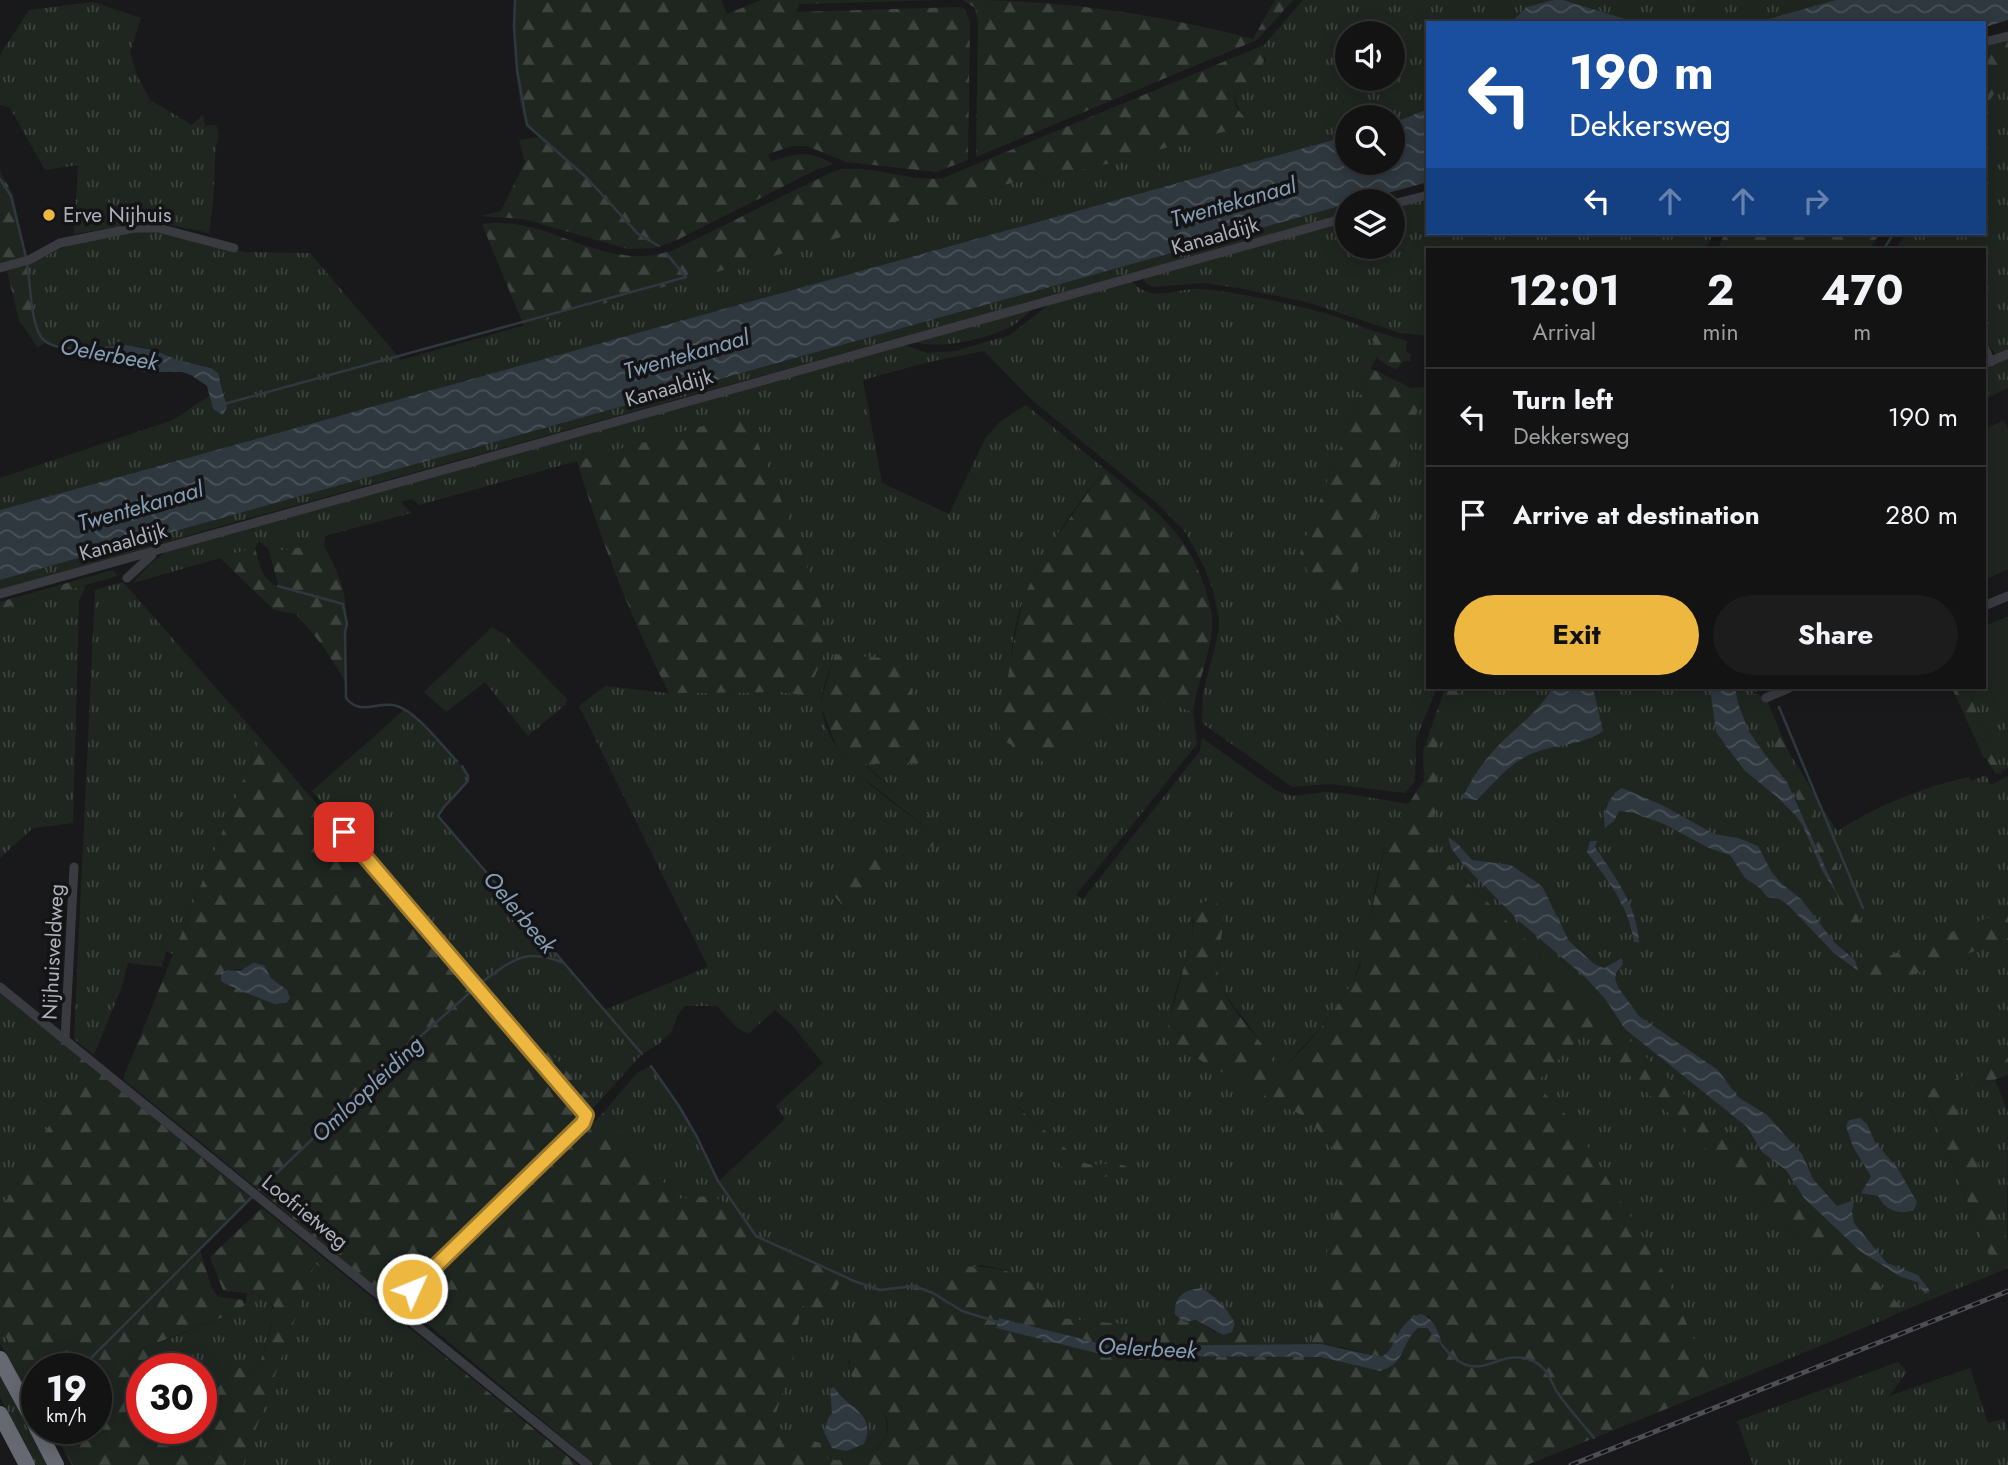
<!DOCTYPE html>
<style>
body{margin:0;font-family:Jost,sans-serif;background:#1c1c1d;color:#f1f3f6;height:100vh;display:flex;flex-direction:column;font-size:26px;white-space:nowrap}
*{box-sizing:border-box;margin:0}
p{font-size:23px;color:#9d9ea0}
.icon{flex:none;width:38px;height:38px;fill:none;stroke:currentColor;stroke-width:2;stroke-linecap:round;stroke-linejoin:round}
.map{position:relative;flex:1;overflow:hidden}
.drawer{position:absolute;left:1426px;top:248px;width:560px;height:441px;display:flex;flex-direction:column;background:#131314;border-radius:0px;box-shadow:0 4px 18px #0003,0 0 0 2px #323234}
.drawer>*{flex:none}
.banner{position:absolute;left:1426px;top:21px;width:560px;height:214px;border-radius:0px;box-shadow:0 4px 18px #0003,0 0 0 2px #323234;background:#1a4fa0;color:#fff;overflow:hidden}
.tools{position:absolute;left:1335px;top:21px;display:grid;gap:14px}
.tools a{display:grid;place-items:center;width:70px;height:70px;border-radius:50%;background:#131314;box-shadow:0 4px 18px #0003,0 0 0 2px #323234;font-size:35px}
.speed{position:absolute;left:21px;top:1353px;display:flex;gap:14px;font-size:35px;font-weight:700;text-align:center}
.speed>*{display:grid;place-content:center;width:91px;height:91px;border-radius:50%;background:#131314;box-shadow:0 4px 18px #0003,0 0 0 2px #323234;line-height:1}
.speed small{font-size:18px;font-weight:400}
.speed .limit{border:10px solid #d22;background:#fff;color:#111}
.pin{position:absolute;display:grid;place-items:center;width:60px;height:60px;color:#fff;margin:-30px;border-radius:14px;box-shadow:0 4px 10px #0006}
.me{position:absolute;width:77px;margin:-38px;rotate:46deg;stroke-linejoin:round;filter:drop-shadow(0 0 5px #0008)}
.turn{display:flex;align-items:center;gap:24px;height:147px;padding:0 28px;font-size:32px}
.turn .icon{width:91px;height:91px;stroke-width:2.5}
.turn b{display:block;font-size:49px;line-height:60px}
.lanes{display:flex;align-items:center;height:66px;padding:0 28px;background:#0003;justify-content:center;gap:35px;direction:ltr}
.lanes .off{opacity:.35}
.eta{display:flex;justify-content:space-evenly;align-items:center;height:119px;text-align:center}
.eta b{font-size:42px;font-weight:700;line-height:49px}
.action{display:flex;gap:14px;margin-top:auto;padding:14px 28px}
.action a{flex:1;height:80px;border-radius:42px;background:#edb740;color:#111;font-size:28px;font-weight:700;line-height:80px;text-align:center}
.action a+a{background:#1c1c1d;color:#f1f3f6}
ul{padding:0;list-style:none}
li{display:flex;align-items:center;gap:21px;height:98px;padding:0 28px;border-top:2px solid #323234}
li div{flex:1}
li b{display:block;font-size:26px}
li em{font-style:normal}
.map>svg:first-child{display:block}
</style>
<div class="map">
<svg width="2008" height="1465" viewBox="0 0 2008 1465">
<defs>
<pattern id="grass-tufts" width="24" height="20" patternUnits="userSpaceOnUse" patternTransform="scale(1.75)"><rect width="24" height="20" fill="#1f2620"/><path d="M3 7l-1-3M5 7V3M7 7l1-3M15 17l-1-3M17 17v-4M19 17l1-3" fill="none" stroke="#3d433e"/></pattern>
<pattern id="forest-firs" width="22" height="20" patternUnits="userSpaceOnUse" patternTransform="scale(1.75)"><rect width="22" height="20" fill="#1f2620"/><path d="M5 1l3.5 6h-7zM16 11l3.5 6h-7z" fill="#3d433e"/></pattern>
<pattern id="water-waves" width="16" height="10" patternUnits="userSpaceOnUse" patternTransform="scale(1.75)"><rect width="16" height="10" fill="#2f383f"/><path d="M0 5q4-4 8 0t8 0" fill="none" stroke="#4a5259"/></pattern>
</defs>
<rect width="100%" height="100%" fill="#19191b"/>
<path fill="url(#grass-tufts)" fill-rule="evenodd" d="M1303,0H1553L1527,7L1510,23H1428V109L1393,123V117H1348L1347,136L0,510V478L173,420L210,395L213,409L227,407C224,397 223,380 216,372C209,364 196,365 186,363C170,359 157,349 141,347C117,343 57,359 42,338C31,324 30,284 27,265L71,244L140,230L160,231L244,252L310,253L401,360L973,200L994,193L1003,185L1107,164L1251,124C1218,87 1244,90 1266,60L1264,45ZM1348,33H1393V79H1348Z
M1563,0H1836L1754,23H1639Z
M93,2L141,18L130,52L137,75L150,100L192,125L203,114L205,126L216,125C222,137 215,143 215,156C215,182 213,207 209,233L152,221L74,234L78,165L45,170L10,108L0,105V55L29,10Z
M2008,76V349L1996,354L1985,341L1984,250H1895L1906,233H1984L1985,109L1996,90L1999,79Z
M1428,198V233H1714L1705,250H1428V336L1400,333L1307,302L1238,288L1203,283L1154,287L1146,284L1144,279L1146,276L1347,221L1348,247H1393V208Z
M1347,204V213L207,530L0,591V580Z
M1131,281C1154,304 1171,289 1197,289C1225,289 1344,313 1364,329C1372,337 1377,346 1377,357L1368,373L1300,553C1314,585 1324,619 1358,633L1341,605L1367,536L1428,386V688H1437L1416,739L1415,781L1405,793L1330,784L1292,787L1202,723L1203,693L1219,630V619L1213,591L1205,569L1186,533L1160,506L1031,399L984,351L929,362L863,380L882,483L949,514L986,437L1001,421L1026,405L1105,469C1061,526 1009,593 1011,669L1054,766C1097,711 1119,682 1193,712L1197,744L1076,895L1083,899L1200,751L1202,738L1275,790L1292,796L1326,792L1342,793L1409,804L1387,837L1375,888L1365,950L1351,986L1321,1027L1278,1074C1275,1065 1270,1058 1265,1050C1233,994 1204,996 1224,921L1198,905L1190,908C1199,937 1182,967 1175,995C1171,1010 1170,1025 1168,1040L1176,1047L1310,1120L1344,1161L1311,1344L1266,1345C1259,1328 1252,1328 1235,1324L1221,1304L1207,1292L1175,1308V1315L1169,1318L1162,1328L1060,1318C1044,1287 1014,1269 980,1265L941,1298L914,1286L911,1310L848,1361C850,1367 850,1376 853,1382C857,1389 863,1391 869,1396C882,1405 892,1424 884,1439C877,1454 840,1465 826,1458C823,1454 822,1447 820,1443L780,1429L772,1422L794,1357L797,1328L802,1305L819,1309L835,1291L841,1276L756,1236L738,1210L716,1198L706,1196L678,1199L603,1113L637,1073L651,1066L679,1106L719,1181L785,1119L776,1106L823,1063L791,1024L775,1010L748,1034L737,1028L717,1006H685L679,1013L671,1032L659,1044L642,1054L596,1105L494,987L489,978L479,984L465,969L312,791L404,710L412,714L457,761L468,776C466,792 446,802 439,816L604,1010L708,967L579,706L605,686L667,693L782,692L806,696L823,656V612L797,539L746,414L419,505L412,499L401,502L411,513L325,536L324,545L315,544L283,551L259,541L255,548L133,583L150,564L167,551L901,344L928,353L955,351L1010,335L1051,303ZM835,654L863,763L892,788L939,837L847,911L834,898L861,863L895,862L928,829C886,797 829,763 821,706C819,695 831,667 835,654ZM1015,1105C1039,1120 1061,1155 1086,1165C1098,1170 1111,1161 1124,1165L1075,1180ZM833,1387C846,1407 877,1414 864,1444L832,1448L824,1432L828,1418L832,1413Z
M1036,306C1028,313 1019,322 1010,327C986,339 936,351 912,341Z
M2008,357V388L1985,399L1984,367Z
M123,582L260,738L173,954L166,951L162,967L128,963L121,989L94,1055L74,1039L95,590Z
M86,585L79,601L73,823L33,828L0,858V609Z
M492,627L505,635L567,699L566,704L528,736L485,682L446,712L424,692Z
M1985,678L2008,731V768L2001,771L1967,688H1984Z
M1460,688H1765L1753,693L1837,831C1877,806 1922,787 1969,777L1971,781L1986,775L1991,785L2008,776V1058L1924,1093L1996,1273L1905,1310L1428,844L1437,801L1435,752Z
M0,1003L87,1074L44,1133L0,1212Z
M1585,1032L1883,1320L1718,1388L1713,1371L1694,1340L1663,1271L1590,1150L1534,1084Z
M1995,1080L2008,1112L2007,1242L1950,1095Z
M315,1263L563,1465H243Z
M247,1293L266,1298L275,1311L258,1369L164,1361L157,1344L233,1313L245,1305Z
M0,1325L37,1399V1413L0,1343Z
M1898,1362L1907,1372L1889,1396L1970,1368L1988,1423L2004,1419L2008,1433V1465H1753L1737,1421Z
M0,1370L51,1465H35L0,1397Z"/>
<path fill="url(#forest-firs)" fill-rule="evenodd" d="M515,0H721L727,14L761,0H942L799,4L796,12L960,7L965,9L970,23L968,160L936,172L846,162L807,146H792L768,154L771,162C795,153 810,150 833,164L816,170L675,241L653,248L628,249L523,219L480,216L501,211L525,162L519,140L539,137C535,133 530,130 527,125C516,106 512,23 515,0Z
M963,0C1062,0 1157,14 1253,39L1275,0H1293L1257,40L976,157L978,23L975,8Z
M2008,39V76L1999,79L1996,90L1985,109L1984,45Z
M1264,45C1275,87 1202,82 1252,124L1107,164L1003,185L994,193L973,200L524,326L482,224C550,214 602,275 674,250L834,171C870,162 907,183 943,178Z
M0,171L13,195L26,257L0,265Z
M1725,233H1880L1869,250H1717Z
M27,265C32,288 28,325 46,342L38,348L19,320L7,271Z
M1361,327L1407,341L1406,352L1411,354L1410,361H1403L1396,370L1380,361L1377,357L1374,342Z
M1370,368L1411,388L1427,387L1342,605L1359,634C1325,617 1313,587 1300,553Z
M746,414L797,539L823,612V657L806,696L782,692L669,693C632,621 600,539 577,461Z
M1105,469C1152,508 1187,530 1206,591C1209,602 1213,616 1212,628C1210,656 1197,683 1193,712C1119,682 1097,711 1054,767L998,738L1014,640L1024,596L1045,553Z
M265,540L283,551L315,544L324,545C330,558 338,572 342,586C350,614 345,652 345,681L323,646L296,614L274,610L219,557L255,548C260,566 261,579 279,587L268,548L259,541Z
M113,570L117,576L0,609V602Z
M835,654L904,660L928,763L864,764L877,777L946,828L933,845L847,911L829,890L871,855L895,862L928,829L856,772L838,750L820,704Z
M1445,688H1460L1435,752L1438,801L1428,844L1905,1310L1883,1320L1585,1032L1535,1084L1566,1115L1590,1150L1663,1271L1694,1340L1713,1371L1718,1388L1527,1465H595L405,1305L603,1113L678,1199L706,1196L716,1198L738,1210L756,1236L842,1277L835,1291L836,1299C823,1313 819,1308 802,1306L797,1328L794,1357L773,1422L780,1429L820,1443C822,1447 823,1454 826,1458C840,1465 877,1454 884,1440C901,1407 857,1398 852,1378C846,1356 854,1335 859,1314L911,1310L914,1286L941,1298L953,1267C1000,1264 1037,1273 1060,1318L1162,1328L1169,1318L1175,1315L1185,1322L1196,1320L1215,1332L1234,1329L1235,1324C1252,1328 1259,1328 1266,1345L1110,1346L999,1318L996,1328L1108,1356L1320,1357L1380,1371C1407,1363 1400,1344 1418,1328H1427L1442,1345L1438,1332L1429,1316C1395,1315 1403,1337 1385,1356L1380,1357L1341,1347L1311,1344L1343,1161L1310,1120L1176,1047L1168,1040L1166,1034L1192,936L1194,922L1189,908L1214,898C1217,905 1224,916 1223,923C1222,944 1213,961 1220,982C1230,1015 1266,1039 1278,1073C1310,1044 1341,1006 1360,967L1387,837L1424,780L1423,751Z
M1952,688H1967L2002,774L1995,773L1986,758H1984Z
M1753,693L1766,698L1876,961L2008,910V938L1876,989Z
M260,738L475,988L583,1118L393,1303L259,1190L123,1079ZM243,969L268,971L271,978L280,984L286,1002C267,1007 236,988 220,976L224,970Z
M488,977L494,987L596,1105L592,1109L587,1108L479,984Z
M0,991L251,1198L200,1250L211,1286L218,1297L243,1300L245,1305L233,1313L157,1343L164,1361L258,1369L272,1324L274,1307C258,1289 244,1295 223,1290L210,1257L262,1208L578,1465H563L315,1263L243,1465H72L52,1428H96V1368H37V1399L0,1325V1212L44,1133L87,1074L0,1003ZM142,1368H201V1428H142Z
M2008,1058V1075L1951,1095L2008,1241V1268L1996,1273L1924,1092Z
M1015,1105L1080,1161C1095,1170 1112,1158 1127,1167L1125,1174L1075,1181L1008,1107Z"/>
<path fill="#1f2620" d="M2004,420L2008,429V569L1985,580V429Z
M2008,616V731L1985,678L1984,626Z"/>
<path fill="url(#water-waves)" d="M1553,0H1563L1639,23H1510L1527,7Z
M1836,0H2008V20L1985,27L1984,23H1754Z
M1428,109V182L1359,201H1348L1347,204L0,580V510L1347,136L1348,163H1393V123Z
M125,345L154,350L177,360L211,368L218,373L227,407L223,415L213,409L207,386L191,375L182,372H142L80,349Z
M1552,688H1593L1603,731C1584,745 1558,744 1536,752C1511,761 1496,781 1477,800L1462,798C1471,780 1482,763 1496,748C1514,728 1539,713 1552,688Z
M1710,688H1735L1738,703L1748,730L1766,756L1787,782L1838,896L1823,872L1803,826L1796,816L1777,797L1744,770L1716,732Z
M1622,788L1662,805L1714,834L1738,838L1758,846L1771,871L1782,884L1801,899L1835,943L1855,960L1858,971L1833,952L1788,905L1780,899L1767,897L1760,888L1745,878L1730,855L1709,848L1664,824L1634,813L1619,811L1614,821L1605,828C1602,815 1609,794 1622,788Z
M1448,837L1457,843L1472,860L1511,865L1542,886L1569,941L1594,964L1604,968L1622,958L1623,964L1616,973L1615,979L1618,987L1639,1016L1718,1070L1738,1097L1767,1115L1802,1154L1813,1179L1837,1206L1854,1200L1852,1212L1854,1223L1887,1263L1918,1275L1930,1291L1925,1294L1917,1282L1901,1277L1860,1251L1804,1198L1786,1170L1762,1152L1747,1127L1625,1029L1606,1000L1586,978L1519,921L1462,863L1451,848Z
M1590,841H1597L1595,847C1615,877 1637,905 1639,942H1634C1628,904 1609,882 1587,852Z
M253,963L264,965L271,978L287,990L290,998L287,1002C282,1003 280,1004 275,1004C270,1003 224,984 221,981V972L228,970L240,971Z
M1860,1118L1867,1124L1875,1142L1898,1169L1917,1202L1914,1210C1898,1215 1886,1211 1878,1196L1861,1193L1871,1176L1853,1147L1846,1126L1849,1120Z
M1201,1288C1214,1295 1230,1311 1235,1324L1232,1332L1223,1335L1196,1320L1185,1322L1175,1315C1174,1296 1184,1290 1201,1288Z
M1421,1314C1435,1318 1439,1334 1443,1347L1427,1328H1418C1400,1344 1407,1363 1380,1371L1320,1357L1108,1356L996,1328L999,1318L1110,1346L1321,1344L1380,1357C1398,1352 1393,1322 1421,1314Z
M834,1387C846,1408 878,1413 864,1444L846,1451L832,1448L824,1432L828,1418L832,1413L830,1389Z"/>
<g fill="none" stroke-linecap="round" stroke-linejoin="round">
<path stroke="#2f383f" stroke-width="2.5" d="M515,0L514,26L517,70L527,125L587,178L638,234L659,246
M0,179L11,196L26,257
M1883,250L1894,233
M27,265C31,283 30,330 45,341C55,349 71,348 83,350
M224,404L686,277L666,253
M278,586L343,604L347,624L345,632L346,698C361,717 378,700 397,706C418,713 441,745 457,761
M1779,707L1863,908
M462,766L468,776V781L444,807L438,816L642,1054
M479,984C511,962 523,946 564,963
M651,1066L679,1106L697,1137L718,1181L756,1236L854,1281L880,1290L914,1286L933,1293L962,1311L1001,1323
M259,1190L414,1042L474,989
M1442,1345C1478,1391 1495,1347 1530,1360C1534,1361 1540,1365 1543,1368C1549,1374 1553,1385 1557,1392C1568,1408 1582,1423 1594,1438
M81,1368L251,1198"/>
<path stroke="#3a3b40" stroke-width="9" d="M1984,42L2008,36
M1393,204L1428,195
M0,268L29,260L60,243L134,228H158L234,248
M1984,347L1991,362
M1984,364L2008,354
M127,578L152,555
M0,594L1348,217
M1984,606L2008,596
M1766,698L1789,688
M344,832L586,1115L583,1123L393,1307
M0,987L588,1465
M65,1039L74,867"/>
<path stroke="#666971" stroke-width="16" d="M0,1359L37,1427
M0,1414L27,1465
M37,1428L56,1465"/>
<defs>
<path id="rail" d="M1571,1465L2008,1291"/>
</defs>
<use href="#rail" stroke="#4d4f55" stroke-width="5"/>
<use href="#rail" stroke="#141416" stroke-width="2.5" stroke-dasharray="8" stroke-linecap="butt"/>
</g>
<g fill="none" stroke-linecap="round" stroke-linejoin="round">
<defs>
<path id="route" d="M344,832L586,1115L583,1123L412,1289"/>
</defs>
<use href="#route" stroke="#9a772a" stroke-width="18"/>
<use href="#route" stroke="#edb740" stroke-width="12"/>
</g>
<circle fill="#edb740" stroke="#141416" stroke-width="2.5" cx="49" cy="215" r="7"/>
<g text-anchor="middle" stroke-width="7" stroke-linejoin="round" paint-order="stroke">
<g font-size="21" fill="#acb0ba" stroke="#141416" text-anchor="start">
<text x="63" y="222">Erve Nijhuis</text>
</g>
<g font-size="21" fill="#acb0ba" stroke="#141416">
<text transform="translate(1215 236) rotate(-16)" y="7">Kanaaldijk</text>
<text transform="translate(669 388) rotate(-16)" y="7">Kanaaldijk</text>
<text transform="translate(123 542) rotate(-16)" y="7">Kanaaldijk</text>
<text transform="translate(53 952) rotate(-87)" y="7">Nijhuisveldweg</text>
<text transform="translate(305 1212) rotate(39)" y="7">Loofrietweg</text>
</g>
<g font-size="23" font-style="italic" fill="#859db4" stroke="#141416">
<text transform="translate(1233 202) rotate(-16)" y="8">Twentekanaal</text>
<text transform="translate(109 354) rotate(10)" y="8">Oelerbeek</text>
<text transform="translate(686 354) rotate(-16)" y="8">Twentekanaal</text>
<text transform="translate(140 506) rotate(-16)" y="8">Twentekanaal</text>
<text transform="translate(520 912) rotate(50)" y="8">Oelerbeek</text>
<text transform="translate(367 1089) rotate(-43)" y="8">Omloopleiding</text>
<text transform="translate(1147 1348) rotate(3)" y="8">Oelerbeek</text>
</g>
</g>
</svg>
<div class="tools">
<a><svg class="icon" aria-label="sound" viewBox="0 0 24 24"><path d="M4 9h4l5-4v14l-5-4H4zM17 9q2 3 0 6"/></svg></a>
<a><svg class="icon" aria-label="search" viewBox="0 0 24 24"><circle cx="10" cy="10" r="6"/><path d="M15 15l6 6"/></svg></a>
<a><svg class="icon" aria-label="layers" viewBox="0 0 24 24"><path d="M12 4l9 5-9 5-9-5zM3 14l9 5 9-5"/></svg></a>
</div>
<div class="speed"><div>19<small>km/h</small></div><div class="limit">30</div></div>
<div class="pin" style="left:344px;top:832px;background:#d93025"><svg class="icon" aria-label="arrive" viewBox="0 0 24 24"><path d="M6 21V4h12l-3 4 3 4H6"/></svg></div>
<svg class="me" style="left:412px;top:1289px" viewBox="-20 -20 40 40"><circle r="17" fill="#edb740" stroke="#fff" stroke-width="3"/><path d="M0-11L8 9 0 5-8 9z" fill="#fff"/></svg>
<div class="banner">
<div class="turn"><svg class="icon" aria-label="left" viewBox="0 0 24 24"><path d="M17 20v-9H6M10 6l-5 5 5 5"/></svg><div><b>190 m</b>Dekkersweg</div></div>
<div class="lanes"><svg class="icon" aria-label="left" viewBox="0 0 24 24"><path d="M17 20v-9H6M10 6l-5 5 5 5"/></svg><svg class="icon off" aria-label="ahead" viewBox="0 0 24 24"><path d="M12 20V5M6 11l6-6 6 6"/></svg><svg class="icon off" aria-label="ahead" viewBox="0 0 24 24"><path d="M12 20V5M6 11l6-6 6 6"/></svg><svg class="icon off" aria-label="right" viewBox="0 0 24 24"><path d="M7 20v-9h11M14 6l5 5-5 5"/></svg></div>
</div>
<section class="drawer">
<div class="eta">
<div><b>12:01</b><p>Arrival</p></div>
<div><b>2</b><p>min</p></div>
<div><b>470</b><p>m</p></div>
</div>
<ul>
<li><svg class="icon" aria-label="left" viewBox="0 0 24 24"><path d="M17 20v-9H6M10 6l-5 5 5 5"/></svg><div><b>Turn left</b><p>Dekkersweg</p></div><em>190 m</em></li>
<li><svg class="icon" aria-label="arrive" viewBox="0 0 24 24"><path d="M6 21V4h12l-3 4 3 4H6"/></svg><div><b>Arrive at destination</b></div><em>280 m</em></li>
</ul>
<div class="action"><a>Exit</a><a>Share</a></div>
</section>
</div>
